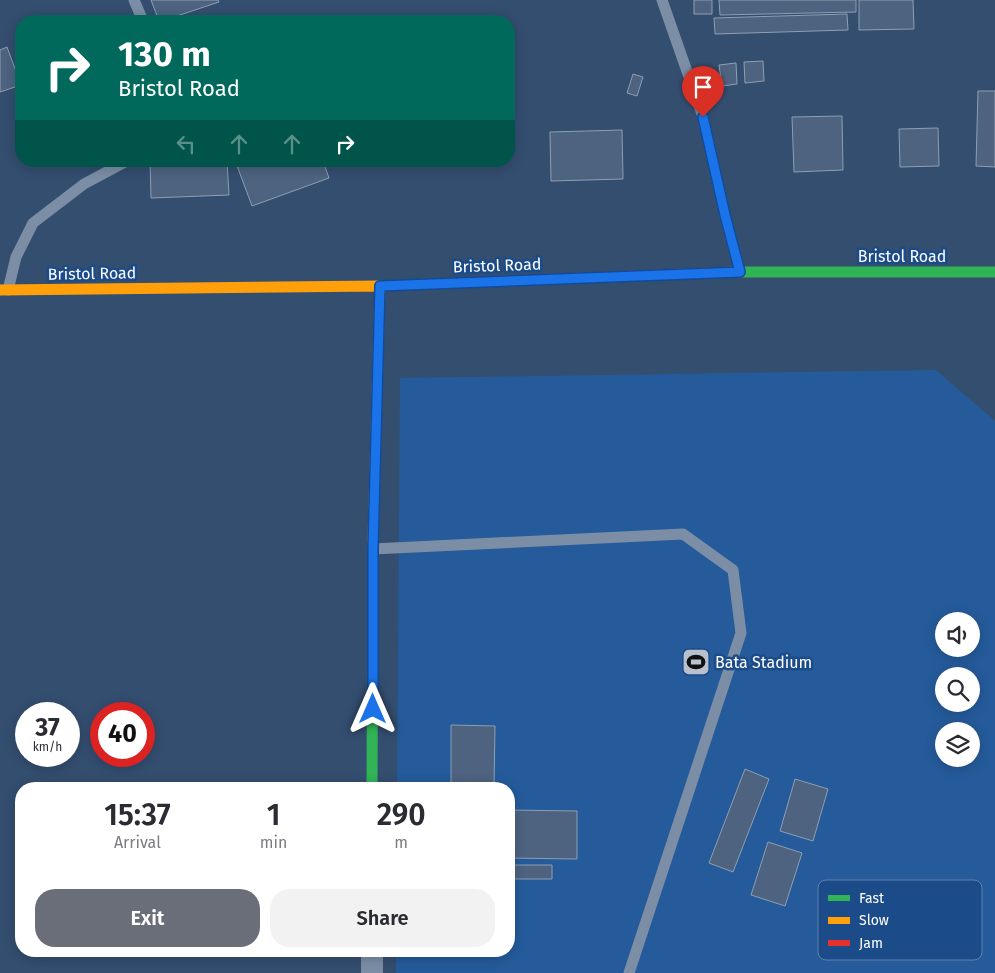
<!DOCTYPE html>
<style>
body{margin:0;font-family:"Fira Sans",sans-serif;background:#f2f2f3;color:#2b2b33;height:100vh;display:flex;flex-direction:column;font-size:19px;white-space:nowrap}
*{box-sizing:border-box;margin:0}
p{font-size:16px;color:#7c7c81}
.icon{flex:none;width:28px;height:28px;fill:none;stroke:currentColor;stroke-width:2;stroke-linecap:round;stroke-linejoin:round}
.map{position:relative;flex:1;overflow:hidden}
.drawer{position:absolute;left:15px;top:782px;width:500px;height:175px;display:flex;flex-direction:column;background:#fff;border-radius:20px;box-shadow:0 2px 12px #0003}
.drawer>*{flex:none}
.hud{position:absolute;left:15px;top:15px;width:500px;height:152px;border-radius:20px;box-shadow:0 2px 12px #0003;background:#00695c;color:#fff;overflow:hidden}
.buttons{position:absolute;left:935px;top:612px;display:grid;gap:10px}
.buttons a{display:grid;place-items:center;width:45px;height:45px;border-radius:50%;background:#fff;box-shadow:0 2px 12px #0003;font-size:25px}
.speed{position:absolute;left:15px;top:702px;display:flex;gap:10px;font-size:25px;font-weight:700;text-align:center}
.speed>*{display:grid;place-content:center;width:65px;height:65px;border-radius:50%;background:#fff;box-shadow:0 2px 12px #0003;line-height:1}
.speed small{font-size:12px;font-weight:400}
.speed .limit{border:8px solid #d22;background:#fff;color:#111}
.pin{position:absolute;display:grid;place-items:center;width:42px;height:42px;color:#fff;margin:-51px -21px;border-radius:50% 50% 50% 0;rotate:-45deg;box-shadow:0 0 5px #0007}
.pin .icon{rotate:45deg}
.me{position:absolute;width:55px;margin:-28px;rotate:0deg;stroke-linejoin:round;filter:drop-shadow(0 0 4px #0008)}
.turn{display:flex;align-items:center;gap:18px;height:105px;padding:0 20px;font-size:22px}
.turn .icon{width:65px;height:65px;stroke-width:2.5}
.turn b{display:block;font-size:35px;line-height:42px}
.lanes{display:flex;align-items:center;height:48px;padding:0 20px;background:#0003;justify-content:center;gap:25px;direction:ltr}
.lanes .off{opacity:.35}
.eta{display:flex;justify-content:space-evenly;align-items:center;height:85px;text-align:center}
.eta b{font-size:30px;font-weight:600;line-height:35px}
.cta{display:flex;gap:10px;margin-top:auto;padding:10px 20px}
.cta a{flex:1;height:58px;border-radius:20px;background:#6a6e78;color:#fff;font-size:20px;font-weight:600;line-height:58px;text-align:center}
.cta a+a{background:#f2f2f3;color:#2b2b33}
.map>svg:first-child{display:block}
</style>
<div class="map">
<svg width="995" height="973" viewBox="0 0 995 973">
<rect width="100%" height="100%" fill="#344e70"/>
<path fill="#255b9b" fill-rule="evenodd" d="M936,370L995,421V973H396V951H509V789H397L400,378ZM944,621H971V649H944ZM944,676H971V704H944ZM944,731H971V759H944Z"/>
<path fill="#4d637f" stroke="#8f9eb3" d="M151,0H218L219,2L162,21H159Z
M694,0H712V14H694Z
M719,0H856V12L720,15Z
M859,0H913L914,29L859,30Z
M847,14L848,30L715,34L714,18Z
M7,47L21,85L0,92V50Z
M763,61L764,81L745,83L744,62Z
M736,63L737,84L722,86L719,65Z
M633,74L643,77L637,96L627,93Z
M978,91H995V167L976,166Z
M842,116L843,170L794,172L792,117Z
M938,128L939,166L900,167L899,129Z
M622,130L623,179L551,181L550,132Z
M150,161H227L229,195L151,198Z
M241,161H323L329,178L252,206L236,163Z
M451,725L495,726L494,789H451Z
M745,769L769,779L733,872L709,863Z
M795,779L828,789L813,841L780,831Z
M509,810L577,811V859L509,858Z
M768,842L802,853L785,906L751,895Z
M509,865H552V879H509Z"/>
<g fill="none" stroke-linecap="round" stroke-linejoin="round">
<path stroke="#7b8ea5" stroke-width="11" d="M134,0L143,21
M662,0L703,117L725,215L740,272
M8,290L16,257L33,223L84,184L127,161
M373,549L683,534L733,570L741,633L629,973"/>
<path stroke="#7b8ea5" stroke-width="22" d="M372,973V951"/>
<path stroke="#30b455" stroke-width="11" d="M731,272H995
M372,789L373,541"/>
<path stroke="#ff9f0a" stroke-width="11" d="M0,290L380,286
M373,541L380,286"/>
<path stroke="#e5322d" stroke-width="11" d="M380,286L731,272"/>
</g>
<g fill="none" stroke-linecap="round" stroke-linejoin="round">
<defs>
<path id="route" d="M373,709V549L380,286L740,272L725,215L703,117"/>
</defs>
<use href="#route" stroke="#114b97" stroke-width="12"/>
<use href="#route" stroke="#1a73e8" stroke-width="9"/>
</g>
<defs>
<symbol id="stadium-square" viewBox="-11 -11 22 22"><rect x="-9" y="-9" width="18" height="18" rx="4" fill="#b8c1cd" stroke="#1b4b89"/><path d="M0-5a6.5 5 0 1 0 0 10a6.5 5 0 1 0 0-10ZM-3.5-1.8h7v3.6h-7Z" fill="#111"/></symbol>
</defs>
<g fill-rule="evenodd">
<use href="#stadium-square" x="680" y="646" width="32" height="32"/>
</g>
<g text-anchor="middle" stroke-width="5" stroke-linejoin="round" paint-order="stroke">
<g font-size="16" fill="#fff" stroke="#1b4b89">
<text x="902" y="262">Bristol Road</text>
<text transform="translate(497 265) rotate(-2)" y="6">Bristol Road</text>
<text transform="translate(92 273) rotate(-1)" y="6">Bristol Road</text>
</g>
<g font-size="16" fill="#fff" stroke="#1b4b89" text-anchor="start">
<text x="715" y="668">Bata Stadium</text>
</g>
</g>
<rect x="818" y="880" width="164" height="80" rx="8" fill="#1b4b89" stroke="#5f81ac" stroke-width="1"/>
<rect x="828" y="895" width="22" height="6" fill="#30b455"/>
<rect x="828" y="917" width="22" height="7" fill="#ff9f0a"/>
<rect x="828" y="940" width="22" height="6" fill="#e5322d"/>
<g font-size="14" fill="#fff">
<text x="859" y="903">Fast</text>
<text x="859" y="925">Slow</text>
<text x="859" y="948">Jam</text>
</g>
</svg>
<div class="buttons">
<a><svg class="icon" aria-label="sound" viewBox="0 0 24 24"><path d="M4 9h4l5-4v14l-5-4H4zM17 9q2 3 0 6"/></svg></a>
<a><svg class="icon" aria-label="search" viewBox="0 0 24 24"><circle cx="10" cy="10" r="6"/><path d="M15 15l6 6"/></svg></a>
<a><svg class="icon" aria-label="layers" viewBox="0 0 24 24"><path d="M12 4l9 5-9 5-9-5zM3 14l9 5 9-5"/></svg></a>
</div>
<div class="speed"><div>37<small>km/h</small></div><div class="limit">40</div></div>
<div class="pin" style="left:703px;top:117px;background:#d93025"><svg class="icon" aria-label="arrive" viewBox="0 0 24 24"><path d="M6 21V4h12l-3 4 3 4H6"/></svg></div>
<svg class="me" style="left:373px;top:709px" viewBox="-20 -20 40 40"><path d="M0-17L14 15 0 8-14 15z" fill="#1a73e8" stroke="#fff" stroke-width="4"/></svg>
<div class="hud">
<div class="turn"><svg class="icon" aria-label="right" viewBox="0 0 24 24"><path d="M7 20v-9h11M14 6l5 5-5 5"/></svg><div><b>130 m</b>Bristol Road</div></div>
<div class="lanes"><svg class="icon off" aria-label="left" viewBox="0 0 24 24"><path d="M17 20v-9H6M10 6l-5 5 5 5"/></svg><svg class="icon off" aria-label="ahead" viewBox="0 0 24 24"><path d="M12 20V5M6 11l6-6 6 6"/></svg><svg class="icon off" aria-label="ahead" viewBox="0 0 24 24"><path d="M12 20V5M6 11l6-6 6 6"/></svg><svg class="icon" aria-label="right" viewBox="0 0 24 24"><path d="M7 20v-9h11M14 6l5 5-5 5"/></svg></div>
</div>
<section class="drawer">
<div class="eta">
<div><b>15:37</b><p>Arrival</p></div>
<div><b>1</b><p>min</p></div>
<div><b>290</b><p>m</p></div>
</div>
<div class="cta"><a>Exit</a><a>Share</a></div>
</section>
</div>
